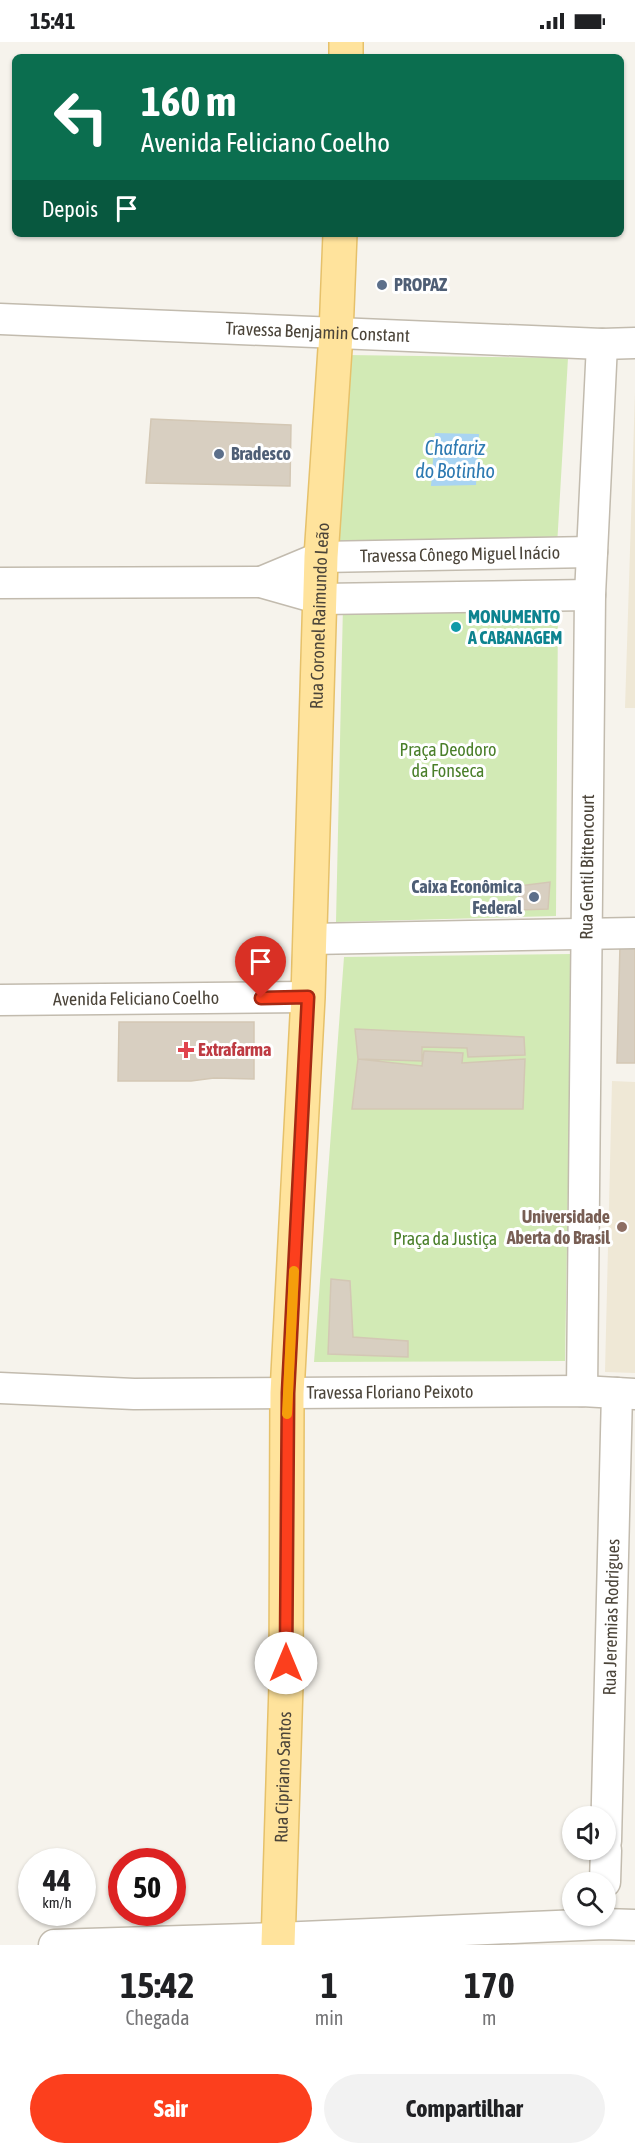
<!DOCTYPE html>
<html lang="pt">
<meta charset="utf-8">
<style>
body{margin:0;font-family:"Asap Condensed",sans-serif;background:#f2f2f2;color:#202124;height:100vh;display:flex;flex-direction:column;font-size:22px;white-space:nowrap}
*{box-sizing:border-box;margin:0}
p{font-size:20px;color:#757577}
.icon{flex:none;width:33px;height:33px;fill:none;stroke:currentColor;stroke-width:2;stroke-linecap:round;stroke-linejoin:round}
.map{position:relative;height:1903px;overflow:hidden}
.side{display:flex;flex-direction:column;background:#fff;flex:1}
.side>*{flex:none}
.banner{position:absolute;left:12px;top:12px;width:612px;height:183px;border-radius:9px;box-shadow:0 2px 4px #0004;background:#0b6e4f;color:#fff;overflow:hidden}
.buttons{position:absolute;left:562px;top:1764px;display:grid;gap:12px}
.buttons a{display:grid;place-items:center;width:54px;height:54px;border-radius:50%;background:#fff;box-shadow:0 2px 4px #0004;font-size:30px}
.speed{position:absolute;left:18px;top:1806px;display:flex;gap:12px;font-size:30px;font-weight:700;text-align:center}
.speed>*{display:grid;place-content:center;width:78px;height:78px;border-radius:50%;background:#fff;box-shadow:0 2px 4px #0004;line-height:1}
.speed small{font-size:15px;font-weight:400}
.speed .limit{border:9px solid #d22;background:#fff;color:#111}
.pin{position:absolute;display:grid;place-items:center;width:51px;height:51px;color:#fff;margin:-62px -26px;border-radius:50% 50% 50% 0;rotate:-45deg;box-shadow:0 0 6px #0007}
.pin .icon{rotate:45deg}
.me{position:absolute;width:66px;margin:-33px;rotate:0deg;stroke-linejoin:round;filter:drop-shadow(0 0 4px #0008)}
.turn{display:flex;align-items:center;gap:21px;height:126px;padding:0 30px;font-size:27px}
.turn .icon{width:78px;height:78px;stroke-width:2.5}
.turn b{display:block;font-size:42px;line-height:51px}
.then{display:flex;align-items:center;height:57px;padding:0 30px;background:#0003;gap:12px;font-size:22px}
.eta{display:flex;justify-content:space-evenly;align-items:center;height:102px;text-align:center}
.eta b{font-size:36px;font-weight:700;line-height:42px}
.cta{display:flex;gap:12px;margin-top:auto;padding:12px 30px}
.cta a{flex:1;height:69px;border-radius:36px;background:#fc3f1d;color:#fff;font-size:24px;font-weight:700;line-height:69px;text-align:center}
.cta a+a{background:#f2f2f2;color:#202124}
.status{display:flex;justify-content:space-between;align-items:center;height:42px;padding:0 30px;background:#fff;direction:ltr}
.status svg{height:16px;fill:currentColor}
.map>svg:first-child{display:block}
</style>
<div class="status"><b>15:41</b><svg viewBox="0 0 49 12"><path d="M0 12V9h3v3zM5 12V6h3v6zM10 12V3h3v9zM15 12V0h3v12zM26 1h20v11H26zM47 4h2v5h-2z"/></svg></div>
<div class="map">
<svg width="635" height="1903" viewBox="0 0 635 1903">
<rect width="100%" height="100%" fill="#f6f3ec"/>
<path fill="#efe8d6" d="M635,350V666H625Z
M612,1039L635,1040V1331L605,1330Z"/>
<path fill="#d2eab5" d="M347,313L568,316L557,504L339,512Z
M343,563H558L556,874L336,880Z
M572,912L565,1319L314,1320L344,915Z"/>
<path fill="#a9d4f2" d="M435,391L479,392L476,443L431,444Z"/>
<path fill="#d8cfc1" stroke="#d3c7b4" stroke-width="1.5" d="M151,377L291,383L290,444L146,441Z
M550,840L548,867L519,868V844Z
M620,903H635V1021H617Z
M119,980H254V1037L214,1036L191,1039H118Z
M355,987L524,995L525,1013L468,1015L467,1006L422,1005V1019L358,1017Z
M424,1009L463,1011L462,1021L525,1017L523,1067H352L358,1017L422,1024Z
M331,1237L350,1239L353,1295L408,1299V1315L328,1312Z"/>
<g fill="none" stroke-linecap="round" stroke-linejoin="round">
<defs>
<g id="minor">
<path id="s1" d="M0,277L602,302L635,301"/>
<path id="s2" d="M261,540L321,515L592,510"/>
<path d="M0,541L261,540L321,557L590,553"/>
<path d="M310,897L635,891"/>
<path id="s3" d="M0,958L308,955"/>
<path id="s4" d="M0,1346L134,1352L582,1349L635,1352"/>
<path id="s5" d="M582,1349L590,553L602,302"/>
<path id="s6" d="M606,1799L617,1351"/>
<path d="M605,1840L606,1808"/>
<path d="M54,1903L278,1896L604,1882L635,1883"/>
</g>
<g id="major">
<path d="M346,15V0"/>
<path id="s7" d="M278,1903L286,1643L287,1351L308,955L321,515L336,292L340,192"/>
</g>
</defs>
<use href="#minor" stroke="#c2bbae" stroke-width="33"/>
<use href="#major" stroke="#e6c16a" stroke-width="36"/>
<use href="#minor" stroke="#fff" stroke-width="30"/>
<use href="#major" stroke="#ffe39c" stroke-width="33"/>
</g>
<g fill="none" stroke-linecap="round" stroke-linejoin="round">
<defs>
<path id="route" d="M261,956L308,955L288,1351L286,1621"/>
</defs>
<use href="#route" stroke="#a42913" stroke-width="15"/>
<use href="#route" stroke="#fc3f1d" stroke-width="10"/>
<path stroke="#f59e0b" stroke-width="10" d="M287,1372L294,1229"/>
</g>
<g fill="#5c6f8a" stroke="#fff" stroke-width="2">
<circle cx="382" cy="243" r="6"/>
<circle cx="219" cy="412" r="6"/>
<circle cx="534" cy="855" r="6"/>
</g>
<circle fill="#0f9aa8" stroke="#fff" stroke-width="2" cx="456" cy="585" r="6"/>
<path fill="#e0444e" stroke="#fff" stroke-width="2" d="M183 999h6v6h6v6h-6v6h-6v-6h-6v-6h6z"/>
<circle fill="#8d6e63" stroke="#fff" stroke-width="2" cx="622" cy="1185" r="6"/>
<g text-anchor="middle" stroke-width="6" stroke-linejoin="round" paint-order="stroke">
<g font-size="18" font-weight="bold" fill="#4e5e75" stroke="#fff" text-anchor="start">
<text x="394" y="249">PROPAZ</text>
<text x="231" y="418">Bradesco</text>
<text x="522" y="851" text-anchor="end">Caixa Econômica<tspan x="522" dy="21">Federal</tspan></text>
</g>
<g font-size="18" fill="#4b4439" stroke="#fff">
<text dy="6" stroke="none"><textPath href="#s1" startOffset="318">Travessa Benjamin Constant</textPath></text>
<text dy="6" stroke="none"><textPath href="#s2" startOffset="204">Travessa Cônego Miguel Inácio</textPath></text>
<text dy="6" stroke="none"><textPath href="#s7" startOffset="1330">Rua Coronel Raimundo Leão</textPath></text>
<text dy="6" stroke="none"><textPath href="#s5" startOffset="524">Rua Gentil Bittencourt</textPath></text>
<text dy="6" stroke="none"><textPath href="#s3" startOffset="136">Avenida Feliciano Coelho</textPath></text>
<text dy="6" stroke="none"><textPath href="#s4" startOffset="390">Travessa Floriano Peixoto</textPath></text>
<text dy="6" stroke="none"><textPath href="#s6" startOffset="224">Rua Jeremias Rodrigues</textPath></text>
<text dy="6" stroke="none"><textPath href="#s7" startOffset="168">Rua Cipriano Santos</textPath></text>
</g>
<g font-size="18" font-weight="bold" fill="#0d838f" stroke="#fff" text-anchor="start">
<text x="468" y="581">MONUMENTO<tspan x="468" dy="21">A CABANAGEM</tspan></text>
</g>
<g font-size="18" fill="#4a7f2a" stroke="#fff">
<text x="448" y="714">Praça Deodoro<tspan x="448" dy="21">da Fonseca</tspan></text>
<text x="445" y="1203">Praça da Justiça</text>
</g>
<g font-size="18" font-weight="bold" fill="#be3a42" stroke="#fff" text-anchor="start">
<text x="198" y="1014">Extrafarma</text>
</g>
<g font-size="18" font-weight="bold" fill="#785e54" stroke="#fff" text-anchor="end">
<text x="610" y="1181">Universidade<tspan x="610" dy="21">Aberta do Brasil</tspan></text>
</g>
<g font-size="20" font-style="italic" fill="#2e7ab2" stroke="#fff">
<text x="455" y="413">Chafariz<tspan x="455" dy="23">do Botinho</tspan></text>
</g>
</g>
</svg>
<div class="buttons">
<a><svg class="icon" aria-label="sound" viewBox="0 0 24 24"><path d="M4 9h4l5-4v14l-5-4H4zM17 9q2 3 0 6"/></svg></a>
<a><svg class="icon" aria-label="search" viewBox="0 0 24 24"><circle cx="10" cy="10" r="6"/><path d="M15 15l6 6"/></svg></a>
</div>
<div class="speed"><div>44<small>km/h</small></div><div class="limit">50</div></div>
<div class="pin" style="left:261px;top:956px;background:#d93025"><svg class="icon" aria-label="arrive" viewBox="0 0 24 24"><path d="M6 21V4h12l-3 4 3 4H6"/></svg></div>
<svg class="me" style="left:286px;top:1621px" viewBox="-20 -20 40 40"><circle r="19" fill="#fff"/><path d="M0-13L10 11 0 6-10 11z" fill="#fc3f1d"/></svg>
<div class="banner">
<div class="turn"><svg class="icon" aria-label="left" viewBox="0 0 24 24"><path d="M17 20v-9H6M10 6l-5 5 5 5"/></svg><div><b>160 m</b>Avenida Feliciano Coelho</div></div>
<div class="then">Depois<svg class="icon" aria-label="arrive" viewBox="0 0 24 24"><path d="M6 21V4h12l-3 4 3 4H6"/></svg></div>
</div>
</div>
<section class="side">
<div class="eta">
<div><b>15:42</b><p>Chegada</p></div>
<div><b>1</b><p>min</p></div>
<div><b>170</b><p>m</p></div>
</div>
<div class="cta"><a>Sair</a><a>Compartilhar</a></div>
</section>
